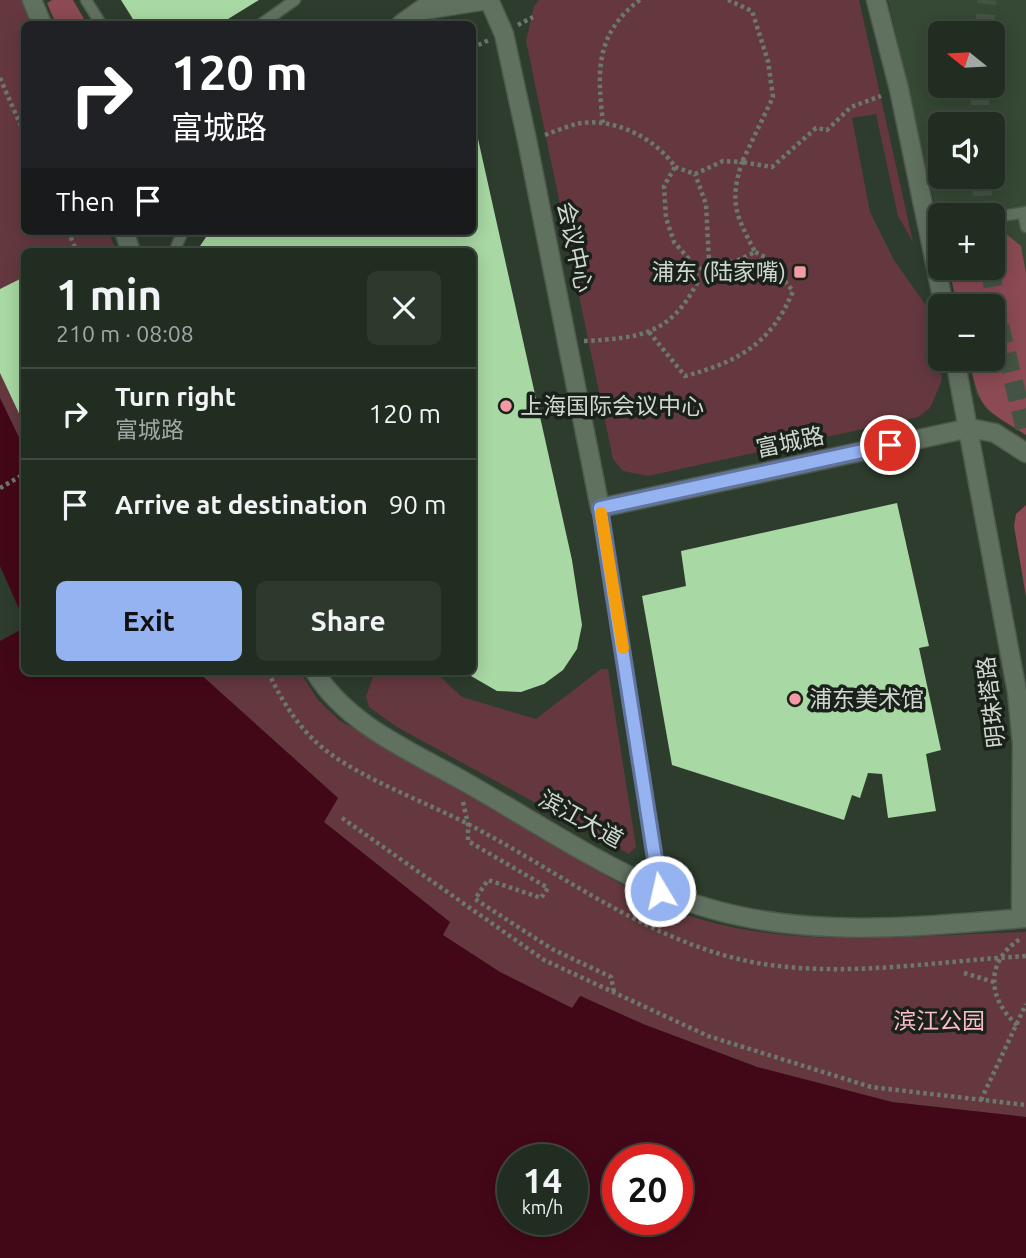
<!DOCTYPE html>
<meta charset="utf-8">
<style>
body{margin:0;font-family:Ubuntu,"Noto Sans SC",sans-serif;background:#2e392e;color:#f1f3f6;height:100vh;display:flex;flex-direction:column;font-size:26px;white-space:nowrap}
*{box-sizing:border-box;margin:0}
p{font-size:23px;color:#a2a8a5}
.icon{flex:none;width:38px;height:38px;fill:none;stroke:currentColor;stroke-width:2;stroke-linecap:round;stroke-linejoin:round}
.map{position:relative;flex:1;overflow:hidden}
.side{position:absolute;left:21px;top:248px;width:455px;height:427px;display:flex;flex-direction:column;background:#222d21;border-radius:10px;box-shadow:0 4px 18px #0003,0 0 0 2px #3f493f}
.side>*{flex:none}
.banner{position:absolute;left:21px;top:21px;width:455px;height:214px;border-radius:10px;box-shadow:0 4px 18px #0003,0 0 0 2px #3f493f;background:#202124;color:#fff;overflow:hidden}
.needle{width:46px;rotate:288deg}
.fabs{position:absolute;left:928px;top:21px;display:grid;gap:14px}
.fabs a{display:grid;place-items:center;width:77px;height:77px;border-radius:10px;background:#222d21;box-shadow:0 4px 18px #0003,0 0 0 2px #3f493f;font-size:35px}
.speed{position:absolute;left:497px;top:1144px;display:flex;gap:14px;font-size:35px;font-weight:700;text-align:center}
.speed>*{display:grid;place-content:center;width:91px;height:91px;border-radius:50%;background:#222d21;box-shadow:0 4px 18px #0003,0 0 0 2px #3f493f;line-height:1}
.speed small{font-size:18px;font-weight:400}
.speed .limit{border:10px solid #d22;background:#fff;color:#111}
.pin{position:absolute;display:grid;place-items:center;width:60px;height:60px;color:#fff;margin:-30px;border:4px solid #fff;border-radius:50%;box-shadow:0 2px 7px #0007}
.me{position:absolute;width:77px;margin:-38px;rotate:351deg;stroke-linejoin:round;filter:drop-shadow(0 0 5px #0008)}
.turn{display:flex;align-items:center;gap:24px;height:147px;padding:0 35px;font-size:32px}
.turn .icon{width:91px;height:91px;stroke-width:2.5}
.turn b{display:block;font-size:49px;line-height:60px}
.then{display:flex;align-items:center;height:66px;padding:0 35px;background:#0003;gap:14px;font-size:26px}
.round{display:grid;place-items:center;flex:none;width:74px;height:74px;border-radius:10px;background:#2e392e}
.summary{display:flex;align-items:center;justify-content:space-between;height:119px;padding:0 35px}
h1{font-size:42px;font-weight:700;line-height:52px}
.cta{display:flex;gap:14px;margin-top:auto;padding:14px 35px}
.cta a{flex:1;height:80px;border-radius:10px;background:#95b2f1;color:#111;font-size:28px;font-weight:700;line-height:80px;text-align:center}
.cta a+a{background:#2e392e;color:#f1f3f6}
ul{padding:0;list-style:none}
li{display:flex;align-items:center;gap:21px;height:91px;padding:0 35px;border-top:2px solid #3f493f}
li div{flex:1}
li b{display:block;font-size:26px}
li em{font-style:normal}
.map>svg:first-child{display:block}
</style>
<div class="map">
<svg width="1026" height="1258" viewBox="0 0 1026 1258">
<rect width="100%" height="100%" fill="#2d3c2c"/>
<path fill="#364935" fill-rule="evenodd" d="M888,0H1026V435L987,410L976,394L969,359H992V306H957L949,268H992V215H940V228ZM940,33H992V86H940ZM940,124H992V177H940Z"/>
<path fill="#65383f" d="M0,0H23L32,24H24V231H108L117,252H24V448L0,398Z
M539,0H859L913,242L898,216L876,114L852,118L870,212L894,260L927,307L940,364L942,380L930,408L918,417L648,476L623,471L613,459L526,41L534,6Z
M601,669H608L636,847L629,854L397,727L369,707L366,696L375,672H435L462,697L536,719Z
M198,672H300L318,700L339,720L622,885C638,893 654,902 670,909C783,953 909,935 1026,932V1117L892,1102L757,1067L643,1024L581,996L572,1008L500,972L442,935L449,922L323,822L338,798Z"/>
<path fill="#8b4a54" d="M52,0H73L87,24H56L47,3Z
M1005,233L1021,246L1026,273V435C983,408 980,410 969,359H992V306H957L949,268H992V234Z
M1026,505V597L1014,526L1016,514Z"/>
<path fill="#430818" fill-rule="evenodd" d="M0,398L24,448V672H198L338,798L324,822L450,922L443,935L500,972L572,1008L580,996L643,1024L757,1067L892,1102L1026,1117V1258H0ZM513,1160H572V1220H513ZM618,1160H677V1220H618Z"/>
<path fill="#2d3c2c" d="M0,566L24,620V628L0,641Z"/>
<path fill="#a8d8a3" d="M121,0H259L220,24H136Z
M472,112L572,560L582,625L577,649L563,670L544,684L521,692L497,691L464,672H472V252H196L210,231H472Z
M24,277V424L0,373V289Z
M897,503L929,646L919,648L941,750L926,754L936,811L888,818L882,774L868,773L860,798L852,795L844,820L672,765L642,596L686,586L681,551Z"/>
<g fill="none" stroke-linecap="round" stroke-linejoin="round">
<path stroke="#455344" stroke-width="19" stroke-dasharray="19 10" stroke-linecap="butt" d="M984,33L987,0
M980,86V124
M981,177L984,215
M990,268L999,323L1026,432"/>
<defs>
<path id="service" d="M86,0L101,24
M261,24L295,0
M1023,213L1026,227
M992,218L1026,212
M174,252L183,231
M600,508L660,891"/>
<path id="minor" d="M32,0L42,24
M489,0L504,34L527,140L600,508L970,428L995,433L1026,453
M876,0L899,89L944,306
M424,10L488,0
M401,24L432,2
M124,231L131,252
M955,359L1017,692L1022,744L1021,918
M315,672C348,726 413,752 467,783C530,819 594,861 661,891C776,942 904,928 1026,918"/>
</defs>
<use href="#service" stroke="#4d594c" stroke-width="13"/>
<use href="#minor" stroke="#4d594c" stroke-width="21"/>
<path stroke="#6c786b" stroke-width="4.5" stroke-dasharray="3.5 3.5" stroke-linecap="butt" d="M728,0L752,11L768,61L773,97L742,162L772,167L816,128L827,130L851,107L881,96
M518,25L533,17
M472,48L489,40
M0,78L24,133
M603,123C597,72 595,33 640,0
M545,135C555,131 566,127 576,124C612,116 656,138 675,167L664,186L666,218L674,242L689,259L697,283C670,335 639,338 584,341
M675,167L695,174L723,161L742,162C729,203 736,215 755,252L734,262L709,261L706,204L695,174
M68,231L77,252
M695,275L709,261
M649,332L685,376C738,362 772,343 793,291L765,257L755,252
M0,488L24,474
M268,672C283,703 300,731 328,752C365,780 425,802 468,824C562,873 647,941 752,962C842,979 936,961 1026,956
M463,802L468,824V841L548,888L541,898L488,880L475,899L552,949L611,977L614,992
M342,818L544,960L708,1036L871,1087L1026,1105
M964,973L994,982
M1017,1025C987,998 985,962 1020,939
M981,1100L1026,1004"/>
<use href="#service" stroke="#617160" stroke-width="10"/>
<use href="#minor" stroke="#617160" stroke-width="18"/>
</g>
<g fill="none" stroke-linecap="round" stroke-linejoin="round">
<defs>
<path id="route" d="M660,891L600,508L890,445"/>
</defs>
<use href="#route" stroke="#61749d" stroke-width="18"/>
<use href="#route" stroke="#95b2f1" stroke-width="12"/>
<path stroke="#f59e0b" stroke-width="12" d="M601,513L623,648"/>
</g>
<g fill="#f49aa6" stroke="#1a211a" stroke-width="2.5">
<rect x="793" y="265" width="14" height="14" rx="3.5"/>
<circle cx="506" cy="406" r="7"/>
<circle cx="795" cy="699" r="7"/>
</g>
<g text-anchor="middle" stroke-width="7" stroke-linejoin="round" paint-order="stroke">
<g font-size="23" fill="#cfd8ce" stroke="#1a211a">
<text transform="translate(575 247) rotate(78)" y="8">会议中心</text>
<text transform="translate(790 442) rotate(-12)" y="8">富城路</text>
<text transform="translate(991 702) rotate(-97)" y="8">明珠塔路</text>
<text transform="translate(581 819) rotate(29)" y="8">滨江大道</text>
</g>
<g font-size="23" fill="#cfd8ce" stroke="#1a211a" text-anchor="start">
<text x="786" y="280" text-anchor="end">浦东 (陆家嘴)</text>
<text x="520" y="414">上海国际会议中心</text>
<text x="809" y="707">浦东美术馆</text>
</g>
<g font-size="23" fill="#fbbec5" stroke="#1a211a">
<text x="939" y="1029">滨江公园</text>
</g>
</g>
</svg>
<div class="fabs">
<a><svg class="needle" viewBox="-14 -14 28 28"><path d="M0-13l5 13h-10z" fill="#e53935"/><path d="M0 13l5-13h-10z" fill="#a2a8a5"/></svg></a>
<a><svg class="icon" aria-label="sound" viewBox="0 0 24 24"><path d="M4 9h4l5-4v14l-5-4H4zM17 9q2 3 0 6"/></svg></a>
<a>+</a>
<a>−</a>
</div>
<div class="speed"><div>14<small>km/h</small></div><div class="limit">20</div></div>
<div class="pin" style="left:890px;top:445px;background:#d93025"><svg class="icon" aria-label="arrive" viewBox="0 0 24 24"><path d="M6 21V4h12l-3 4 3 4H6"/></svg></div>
<svg class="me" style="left:660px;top:891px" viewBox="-20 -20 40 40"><circle r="17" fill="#95b2f1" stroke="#fff" stroke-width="3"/><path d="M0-11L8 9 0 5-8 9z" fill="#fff"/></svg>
<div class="banner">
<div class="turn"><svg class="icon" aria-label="right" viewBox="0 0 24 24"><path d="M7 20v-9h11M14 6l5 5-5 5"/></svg><div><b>120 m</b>富城路</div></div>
<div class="then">Then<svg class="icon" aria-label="arrive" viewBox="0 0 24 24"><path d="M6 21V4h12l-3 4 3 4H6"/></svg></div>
</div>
<section class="side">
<div class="summary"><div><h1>1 min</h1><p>210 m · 08:08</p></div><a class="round"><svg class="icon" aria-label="close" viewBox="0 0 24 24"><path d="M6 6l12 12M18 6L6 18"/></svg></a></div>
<ul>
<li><svg class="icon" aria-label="right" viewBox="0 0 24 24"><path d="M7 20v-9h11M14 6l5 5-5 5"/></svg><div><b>Turn right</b><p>富城路</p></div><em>120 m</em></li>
<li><svg class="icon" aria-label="arrive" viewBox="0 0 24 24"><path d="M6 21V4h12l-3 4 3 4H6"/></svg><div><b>Arrive at destination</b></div><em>90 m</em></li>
</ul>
<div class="cta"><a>Exit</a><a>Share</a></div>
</section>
</div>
